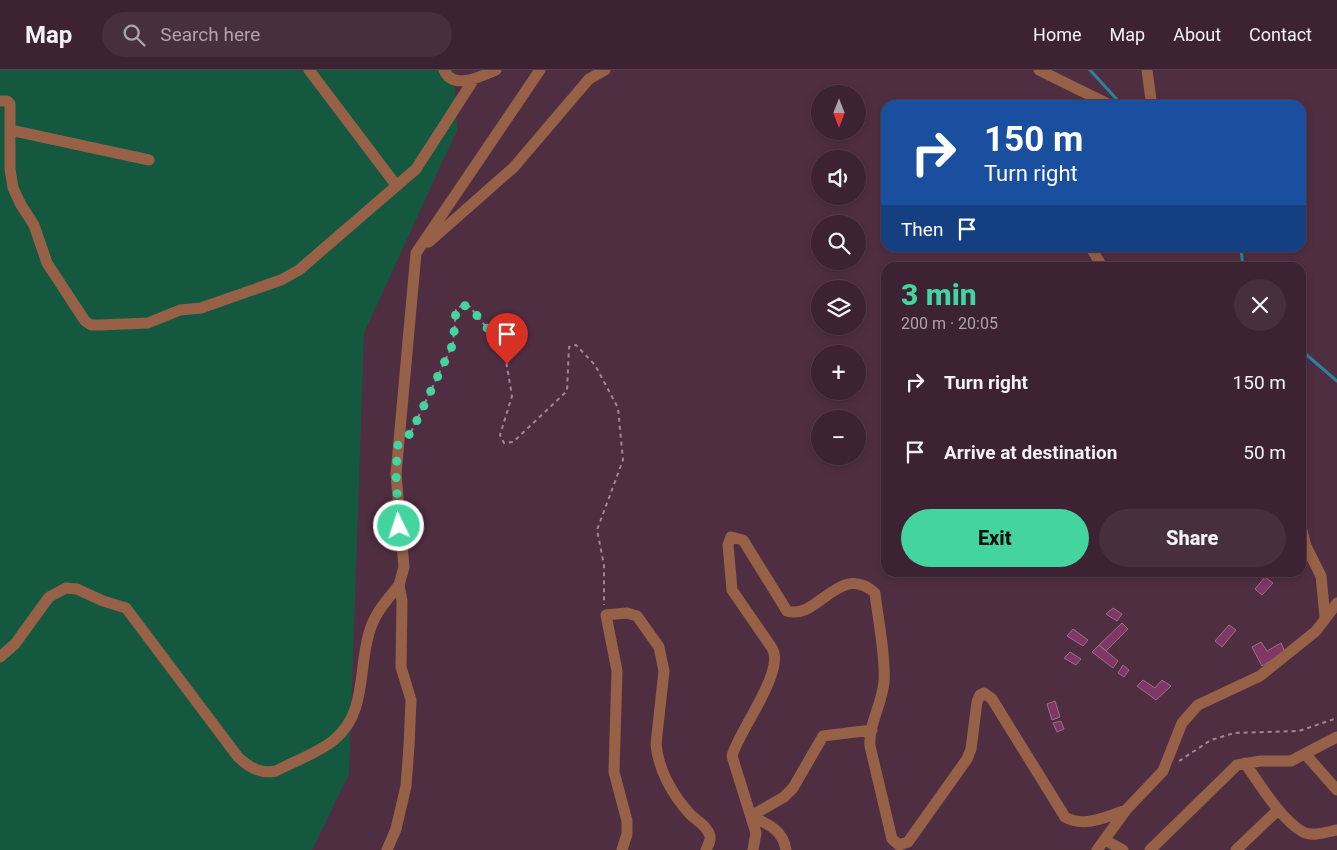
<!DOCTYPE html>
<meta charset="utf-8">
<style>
body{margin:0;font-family:Roboto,sans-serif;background:#472f3e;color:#f1f3f6;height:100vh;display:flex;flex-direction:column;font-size:19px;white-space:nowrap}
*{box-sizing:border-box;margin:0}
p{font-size:16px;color:#aca4ac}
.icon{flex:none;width:28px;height:28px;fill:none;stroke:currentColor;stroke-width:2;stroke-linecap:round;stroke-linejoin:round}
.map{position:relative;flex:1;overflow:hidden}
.drawer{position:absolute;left:881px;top:192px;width:425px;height:315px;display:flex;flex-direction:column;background:#3c2232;border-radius:15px;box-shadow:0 2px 8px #0003,0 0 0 1px #553f4d}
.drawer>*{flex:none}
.banner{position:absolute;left:881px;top:30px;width:425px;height:152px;border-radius:15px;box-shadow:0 2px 8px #0003,0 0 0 1px #553f4d;background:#1a4fa0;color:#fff;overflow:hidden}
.needle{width:32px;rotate:180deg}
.tools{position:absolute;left:811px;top:15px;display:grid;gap:10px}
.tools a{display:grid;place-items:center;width:55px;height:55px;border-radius:50%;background:#3c2232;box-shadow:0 2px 8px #0003,0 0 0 1px #553f4d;font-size:25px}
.pin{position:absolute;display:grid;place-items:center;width:42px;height:42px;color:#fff;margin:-51px -21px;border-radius:50% 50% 50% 0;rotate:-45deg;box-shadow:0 0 5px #0007}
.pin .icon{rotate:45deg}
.me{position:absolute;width:55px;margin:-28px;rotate:356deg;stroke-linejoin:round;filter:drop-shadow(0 0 4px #0008)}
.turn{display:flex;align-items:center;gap:18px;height:105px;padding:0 20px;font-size:22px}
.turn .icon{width:65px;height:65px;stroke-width:2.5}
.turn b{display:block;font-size:35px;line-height:42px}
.then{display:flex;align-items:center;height:48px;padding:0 20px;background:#0003;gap:10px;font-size:19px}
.round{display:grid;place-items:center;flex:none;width:52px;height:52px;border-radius:26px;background:#472f3e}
.overview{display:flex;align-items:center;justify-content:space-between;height:85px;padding:0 20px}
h1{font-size:30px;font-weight:800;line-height:38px;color:#44d4a0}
.button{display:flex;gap:10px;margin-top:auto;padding:10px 20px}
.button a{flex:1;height:58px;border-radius:30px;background:#44d4a0;color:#111;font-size:20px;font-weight:800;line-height:58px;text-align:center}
.button a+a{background:#472f3e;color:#f1f3f6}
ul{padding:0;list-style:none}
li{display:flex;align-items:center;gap:15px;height:70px;padding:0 20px}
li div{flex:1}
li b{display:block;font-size:19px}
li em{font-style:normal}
header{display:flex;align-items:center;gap:30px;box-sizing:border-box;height:70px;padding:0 25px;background:#3c2232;border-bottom:1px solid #553f4d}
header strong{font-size:24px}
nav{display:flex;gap:28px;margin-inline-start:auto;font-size:18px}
.search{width:350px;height:45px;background:#472f3e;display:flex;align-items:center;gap:12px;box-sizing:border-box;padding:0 18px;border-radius:28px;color:#aca4ac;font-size:19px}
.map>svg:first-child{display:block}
</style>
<header>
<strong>Map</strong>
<div class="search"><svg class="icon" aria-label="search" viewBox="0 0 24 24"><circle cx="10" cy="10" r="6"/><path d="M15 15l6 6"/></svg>Search here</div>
<nav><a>Home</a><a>Map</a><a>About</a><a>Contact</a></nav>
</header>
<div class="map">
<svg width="1337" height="780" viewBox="0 0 1337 780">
<rect width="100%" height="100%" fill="#502e42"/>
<path fill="#145840" d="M0,0H454L457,60L364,263L349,704L312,780H0Z"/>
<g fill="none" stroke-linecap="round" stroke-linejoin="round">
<path stroke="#2a83a1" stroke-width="3" d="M1090,0L1122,35
M1241,178L1243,198
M1301,280L1337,311"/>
</g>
<path fill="#813765" stroke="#997187" d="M1265,507L1273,513L1262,525L1255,519Z
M1113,538L1122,544L1117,551L1106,544Z
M1122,553L1128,559L1106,581L1099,575Z
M1229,555L1236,560L1222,577L1215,571Z
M1073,559L1088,570L1083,576L1067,566Z
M1261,572L1267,581L1281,573L1285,582L1262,596L1252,577Z
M1099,575L1118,591L1113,598L1092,582Z
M1070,582L1081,589L1076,595L1064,588Z
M1123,595L1129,600L1124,607L1118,603Z
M1143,610L1155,618L1162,610L1171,616L1156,630L1137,616Z
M1055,631L1060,647L1052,650L1047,634Z
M1061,651L1064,659L1057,662L1053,653Z"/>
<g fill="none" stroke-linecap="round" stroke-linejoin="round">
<path stroke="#a28696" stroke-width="2" stroke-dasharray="4 4" stroke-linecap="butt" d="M411,362L453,274L456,240L462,235L470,237L504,279L512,326L500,365L504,373L513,372L567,321L569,277L576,275L595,295L618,338L623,390L597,460L604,495V535
M1179,691L1211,670L1234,663L1299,661L1337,648"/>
<path stroke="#976148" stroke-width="11" d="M309,0L396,115
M444,0C453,21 482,6 496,0
M1039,0L1110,35
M1147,0L1151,30L1149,35
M0,31H7L10,34V99L13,118L21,135L34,155L47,193L85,251L91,255H100L148,253L180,240L201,238L281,210L299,200L416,99L474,9
M10,60L149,90
M429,172L514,97L589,9L605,0
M1091,178L1103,198
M1301,457L1306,476L1321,506L1325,547
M0,587L15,574L49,527L66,518L77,519L103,531L126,538L238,687C250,698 260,704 276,701C295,691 318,683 334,670C367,643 358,600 369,563C374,544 386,531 399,515
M1306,685L1337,720
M1245,693C1259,713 1281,750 1303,762C1312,767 1327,762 1337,760
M1105,770L1123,780
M387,780L396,759L406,716L409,676L411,630L401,597L402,531L399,515L404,497L396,404L416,183L540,0
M622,780L627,764V751L614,702L617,601L606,545L627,543L637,546L659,577L664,601L656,674C658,699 672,724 689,743C695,750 707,755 710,766C711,771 708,775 706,780
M753,780L756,763L732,686C738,662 786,601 772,578L732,520L728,475L731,467L743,470L787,541C818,551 839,491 875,523C878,550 886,587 884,612C882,634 868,656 870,676L892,769L899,775L908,772L967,689L971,679L977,632L980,625L984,623L992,629L1065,747C1084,758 1106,747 1126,740
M786,780C783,760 768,754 751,746L784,727L793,718L823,666L872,660
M1097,780L1126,740L1163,701L1182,653L1198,635L1260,606L1316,561L1337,533
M1150,780L1237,695L1261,691H1291L1337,667
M1236,780L1278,740"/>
</g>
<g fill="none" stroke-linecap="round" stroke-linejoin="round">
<path stroke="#44d4a0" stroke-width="9" stroke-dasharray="0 16.2" d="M399,456L396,404L398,373L411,363L453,274L456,240L462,235L470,237L504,279L507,294"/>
</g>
</svg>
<div class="tools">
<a><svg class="needle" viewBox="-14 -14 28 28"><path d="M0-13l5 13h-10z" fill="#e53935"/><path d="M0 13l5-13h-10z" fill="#aca4ac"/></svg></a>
<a><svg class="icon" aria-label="sound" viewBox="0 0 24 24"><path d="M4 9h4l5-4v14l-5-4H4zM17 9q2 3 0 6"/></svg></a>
<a><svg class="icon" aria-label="search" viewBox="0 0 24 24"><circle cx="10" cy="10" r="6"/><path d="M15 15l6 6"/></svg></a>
<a><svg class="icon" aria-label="layers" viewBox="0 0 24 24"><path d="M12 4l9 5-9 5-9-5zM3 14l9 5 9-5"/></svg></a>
<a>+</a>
<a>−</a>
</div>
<div class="pin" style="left:507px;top:294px;background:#d93025"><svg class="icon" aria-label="arrive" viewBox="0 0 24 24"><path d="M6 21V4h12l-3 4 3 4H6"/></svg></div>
<svg class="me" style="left:399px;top:456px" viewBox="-20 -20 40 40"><circle r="17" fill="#44d4a0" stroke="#fff" stroke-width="3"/><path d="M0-11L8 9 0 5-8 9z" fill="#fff"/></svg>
<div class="banner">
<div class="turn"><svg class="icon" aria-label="right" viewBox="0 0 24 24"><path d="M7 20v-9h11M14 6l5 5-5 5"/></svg><div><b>150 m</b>Turn right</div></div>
<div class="then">Then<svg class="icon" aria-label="arrive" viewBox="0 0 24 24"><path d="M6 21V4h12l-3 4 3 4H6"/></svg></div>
</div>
<section class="drawer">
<div class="overview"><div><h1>3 min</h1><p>200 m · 20:05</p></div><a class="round"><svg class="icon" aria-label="close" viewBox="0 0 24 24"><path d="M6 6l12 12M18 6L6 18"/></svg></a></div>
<ul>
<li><svg class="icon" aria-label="right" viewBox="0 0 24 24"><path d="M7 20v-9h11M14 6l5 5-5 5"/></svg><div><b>Turn right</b></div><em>150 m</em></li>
<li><svg class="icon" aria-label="arrive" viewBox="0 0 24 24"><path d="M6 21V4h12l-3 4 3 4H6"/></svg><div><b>Arrive at destination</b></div><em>50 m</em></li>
</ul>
<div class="button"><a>Exit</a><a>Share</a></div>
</section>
</div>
